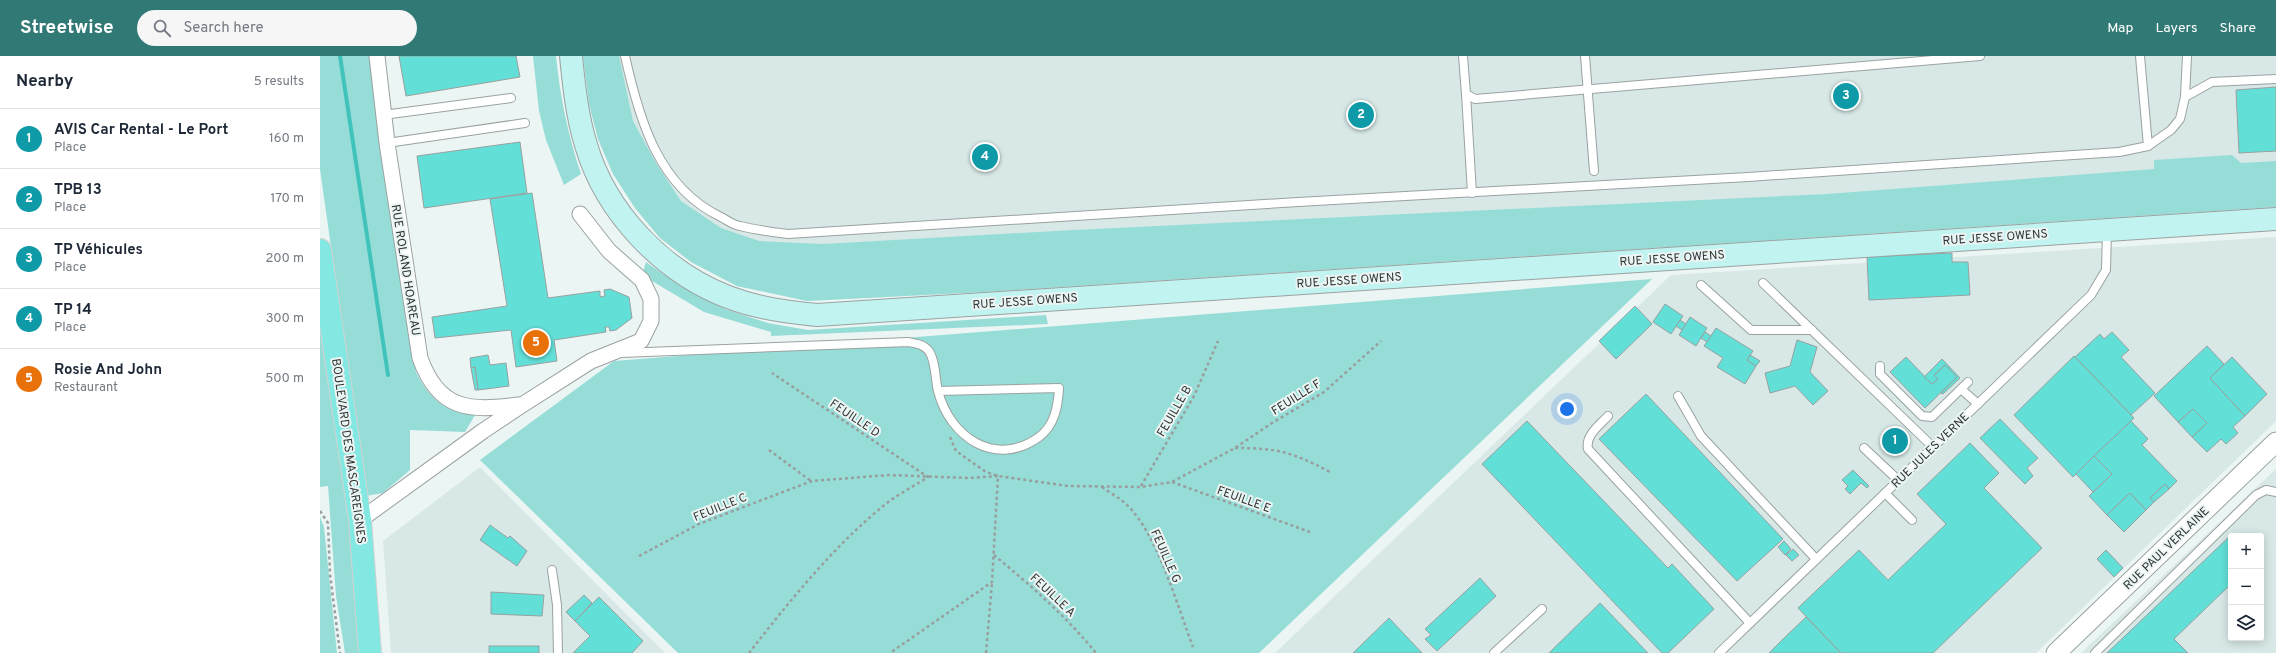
<!DOCTYPE html>
<meta charset="utf-8">
<style>
body{margin:0;font-family:Overpass,sans-serif;background:#f6f6f7;color:#1f2937}
.controls{position:absolute;right:12px;bottom:12px;display:grid;overflow:hidden;border-radius:4px;box-shadow:0 2px 10px #0003}
.controls button{width:36px;height:36px;display:grid;place-items:center;padding:0;border:0;border-bottom:1px solid #e0e1e3;background:#fff;color:#1f2937;font:20px sans-serif}
.you{position:absolute;left:1247px;top:353px;width:14px;height:14px;margin:-10px;border:3px solid #fff;border-radius:50%;background:#1a73e8;box-shadow:0 0 0 6px #1a73e833}
.badge{display:grid;place-items:center;width:26px;height:26px;border-radius:50%;background:#317975;color:#fff;font-size:13px;font-weight:700}
.pin{position:absolute;translate:-50% -50%;border:2px solid #fff;box-shadow:0 1px 4px #0006}
.list{margin:0;padding:0;list-style:none}
h2{display:flex;justify-content:space-between;align-items:center;height:52px;margin:0;padding:0 16px;font-size:17px}
h2 small{font-size:13px;font-weight:400;color:#747a83}
.list li{display:grid;grid-template-columns:26px 1fr auto;gap:12px;align-items:center;box-sizing:border-box;height:60px;padding:0 16px;border-top:1px solid #e0e1e3}
.list b{display:block;font-size:15px;white-space:nowrap}
.list p{margin:0;font-size:13px;white-space:nowrap;color:#747a83}
.list em{font-size:13px;font-style:normal;color:#747a83}
.icon{flex:none;width:22px;height:22px;fill:none;stroke:currentColor;stroke-width:2;stroke-linecap:round;stroke-linejoin:round}
.map{position:relative;flex:none;width:1956px;height:597px;overflow:hidden}
header{display:flex;align-items:center;gap:24px;box-sizing:border-box;height:56px;padding:0 20px;background:#317975;color:#fff}
header strong{font-size:19px}
nav{display:flex;gap:22px;margin-inline-start:auto;font-size:14px}
.search{width:280px;height:36px;background:#f6f6f7;display:flex;align-items:center;gap:10px;box-sizing:border-box;padding:0 14px;border-radius:22px;color:#747a83;font-size:15px}
main{display:flex}
aside{flex:1;background:#fff}
.map>svg:first-child{display:block}
.built{fill:#d7e8e7;fill-rule:evenodd}
.green{fill:#97ddd7}
.lines{fill:none;stroke-linecap:round;stroke-linejoin:round}
.stream{stroke:#40c3bb;stroke-width:4}
.building{fill:#62e0d8;stroke:#98a1a0}
.service-casing{stroke:#9aa2a1;stroke-width:10}
.minor-casing{stroke:#9aa2a1;stroke-width:17}
.tertiary-casing{stroke:#9aa2a1;stroke-width:21}
.secondary-casing{stroke:#9aa2a1;stroke-width:24}
.primary-casing{stroke:#d2d2d2;stroke-width:24}
.path{stroke:#989e9e;stroke-width:2.5;stroke-dasharray:3 3;stroke-linecap:butt}
.service{stroke:#fff;stroke-width:8}
.minor{stroke:#fff;stroke-width:15}
.tertiary{stroke:#fff;stroke-width:19}
.secondary{stroke:#c1f3f0;stroke-width:22}
.primary{stroke:#83e8e2;stroke-width:22}
.labels{text-anchor:middle;stroke-width:4;stroke-linejoin:round;paint-order:stroke}
.street-label{font-size:12px;fill:#313434;stroke:#ebf5f4}
</style>
<header>
<strong>Streetwise</strong>
<div class="search"><svg class="icon" aria-label="search" viewBox="0 0 24 24"><circle cx="10" cy="10" r="6"/><path d="M15 15l6 6"/></svg>Search here</div>
<nav><a>Map</a><a>Layers</a><a>Share</a></nav>
</header>
<main>
<aside>
<h2>Nearby<small>5 results</small></h2>
<ul class="list">
<li><span class="badge" style="background:#0f9aa8">1</span><div><b>AVIS Car Rental - Le Port</b><p>Place</p></div><em>160 m</em></li>
<li><span class="badge" style="background:#0f9aa8">2</span><div><b>TPB 13</b><p>Place</p></div><em>170 m</em></li>
<li><span class="badge" style="background:#0f9aa8">3</span><div><b>TP Véhicules</b><p>Place</p></div><em>200 m</em></li>
<li><span class="badge" style="background:#0f9aa8">4</span><div><b>TP 14</b><p>Place</p></div><em>300 m</em></li>
<li><span class="badge" style="background:#e8710a">5</span><div><b>Rosie And John</b><p>Restaurant</p></div><em>500 m</em></li>
</ul>
</aside>
<div class="map">
<svg width="1956" height="597" viewBox="0 0 1956 597">
<rect width="100%" height="100%" fill="#ebf5f4"/>
<g class="built">
<path d="M263 0H1956V151L664 236 487 245 417 230 371 206 340 182 315 152 293 118 278 83 269 48Z"/>
<path d="M1956 181V365L1716 597H955L1351 219Z"/>
<path d="M160 411 345 597H71L63 485Z"/>
<path d="M1956 413V597H1761ZM1911 480H1941V582H1911Z"/>
</g>
<g class="green">
<path d="M0 0H49L96 316C110 344 124 355 155 359L145 376 90 374V414L63 437 46 440 0 113Z"/>
<path d="M213 0H236C240 41 248 79 261 118L244 129 226 84 219 55Z"/>
<path d="M263 0H299L313 65 336 107 361 145 401 172 439 185 503 188 753 174 1507 138 1834 113V104L1912 99 1921 107 1956 105V151L664 236 487 245 417 230 371 206 340 182 315 152 293 118 278 83 269 48Z"/>
<path d="M326 206 360 230 405 253 448 267 488 274 726 259 728 268 451 280V276L384 256 322 219Z"/>
<path d="M1332 223 939 597H358L160 404 294 305Z"/>
<path d="M0 265 29 452 42 597H25L16 540 8 430 0 431Z"/>
<path d="M0 461 4 471 17 597H0Z"/>
</g>
<g class="lines">
<path class="stream" d="M20 0 68 319"/>
</g>
<g class="building">
<path d="M79 0H196L200 21 86 40Z"/>
<path d="M1956 31V95L1919 97 1916 34Z"/>
<path d="M200 86 207 137 104 152 97 100Z"/>
<path d="M212 137 228 242 280 235V241L285 240 284 234 290 233 309 241 312 262 296 274 290 275 289 271H285L286 276 234 284 237 305 196 311 191 274 115 282 112 261 187 250 170 143Z"/>
<path d="M1632 197V206H1648L1650 239 1549 244 1547 201Z"/>
<path d="M1345 248 1363 260 1351 278 1333 266Z"/>
<path d="M1315 250 1332 268 1296 303 1279 285Z"/>
<path d="M1370 261 1387 272 1376 290 1359 279Z"/>
<path d="M1360 264 1366 268 1362 274 1356 270Z"/>
<path d="M1396 272 1433 295 1427 304 1436 310 1425 328 1397 311 1403 302 1384 290Z"/>
<path d="M1385 276 1391 280 1387 286 1381 282Z"/>
<path d="M1792 276 1809 294 1801 301 1835 337 1811 359 1755 301 1780 278 1784 283Z"/>
<path d="M1477 284 1497 291 1490 316 1508 335 1493 349 1475 330 1450 337 1445 317 1470 310Z"/>
<path d="M1887 290 1904 308 1890 322 1925 360 1913 371 1918 377 1906 388 1901 383 1887 396 1872 381 1887 367 1873 353 1858 366 1834 340Z"/>
<path d="M168 299 170 309 186 307 189 330 158 334 155 311 151 312 150 302Z"/>
<path d="M1430 299 1440 305 1436 310 1427 304Z"/>
<path d="M1754 300 1814 362 1753 421 1694 359Z"/>
<path d="M1586 301 1612 328 1618 323 1614 319 1625 309 1637 321 1605 352 1570 316Z"/>
<path d="M1912 301 1947 338 1925 360 1890 322Z"/>
<path d="M1622 303 1640 322 1623 338 1621 337 1637 321 1625 309 1614 319 1618 323 1612 328 1604 321Z"/>
<path d="M155 311 158 334H155L151 312Z"/>
<path d="M1326 338 1463 483 1417 525 1279 383Z"/>
<path d="M1873 353 1887 367 1872 381 1858 366Z"/>
<path d="M1680 363 1718 402 1707 412 1713 420 1705 428 1660 382Z"/>
<path d="M1207 365 1348 512 1352 508 1394 553 1348 597H1342L1162 408Z"/>
<path d="M1811 365 1828 383 1822 389 1857 425 1849 433 1845 428 1830 442 1834 446 1826 454 1810 437 1787 459 1769 440 1792 418 1774 400Z"/>
<path d="M1575 377 1583 385 1574 393 1566 384Z"/>
<path d="M1650 387 1679 417 1664 432 1722 492 1613 597H1521L1478 552 1539 494 1568 524 1626 468 1597 438Z"/>
<path d="M1774 400 1792 418 1773 436 1756 418Z"/>
<path d="M1533 414 1549 430 1547 432 1541 427 1530 438 1525 433 1528 430 1522 424Z"/>
<path d="M1845 428 1849 433 1834 446 1830 442Z"/>
<path d="M1810 437 1826 454 1804 476 1787 459Z"/>
<path d="M170 469 188 482 190 480 207 495 197 510 160 484Z"/>
<path d="M1911 479V528L1854 583 1868 597H1787Z"/>
<path d="M1464 485 1471 493 1465 499 1458 491Z"/>
<path d="M1473 493 1479 499 1472 505 1466 499Z"/>
<path d="M1786 494 1803 512 1794 521 1777 503Z"/>
<path d="M1160 522 1176 540 1117 595 1105 583 1111 579 1105 573Z"/>
<path d="M171 536 224 539 222 560 171 558Z"/>
<path d="M264 539 272 547 255 565 246 556Z"/>
<path d="M279 541 323 585 312 597H253L270 580 255 565Z"/>
<path d="M1280 547 1328 597H1229Z"/>
<path d="M1486 561 1521 597H1449L1461 585Z"/>
<path d="M1069 562 1102 597H1033Z"/>
<rect x="169" y="590" width="50" height="7"/>
</g>
<g class="lines">
<defs>
<g id="service">
<path d="M305 0C319 63 338 131 401 161 407 164 413 169 420 170 436 174 452 176 468 178L978 146 1428 121 1799 96 1828 90 1851 74 1860 63 1865 41 1867 0"/>
<path d="M1143 0 1146 38 1155 43 1660 0"/>
<path d="M1265 0 1274 115"/>
<path d="M1820 0 1828 90"/>
<path d="M1146 38 1152 137"/>
<path d="M1865 41 1892 26 1956 23"/>
<path d="M63 59 191 42"/>
<path d="M67 87 205 67"/>
<path d="M1443 227 1613 391"/>
<path d="M1381 229 1431 274H1492"/>
<path d="M301 297 588 286C598 288 607 289 611 299 616 310 615 323 618 335 630 382 676 412 719 381 735 369 738 350 739 332L618 335"/>
<path d="M1560 310V318L1602 360 1612 361 1648 326"/>
<path d="M1641 333 1658 348"/>
<path d="M1358 340 1381 380 1496 503"/>
<path d="M1288 360C1280 369 1265 379 1268 393L1430 567"/>
<path d="M1544 392 1578 424"/>
<path d="M1565 437 1592 464"/>
<path d="M232 514 237 549 238 597"/>
<path d="M1174 597 1222 553"/>
<path d="M1399 597 1771 239 1786 214 1787 175"/>
<path d="M1775 597 1936 439 1946 434 1956 436"/>
</g>
<g id="minor">
<path d="M57 0 67 87 100 302C119 355 149 355 199 349"/>
<path d="M40 464 163 375 202 349 271 305 321 285 331 265V243L322 224 289 195 260 158"/>
</g>
<path id="tertiary" d="M1736 597 1956 386"/>
<path id="secondary" d="M251 0C254 30 257 60 266 89 286 157 343 216 408 241 437 252 466 256 497 259L1956 163"/>
<path id="primary" d="M0 194 40 464 50 597"/>
</defs>
<use href="#service" class="service-casing"/>
<use href="#minor" class="minor-casing"/>
<use href="#tertiary" class="tertiary-casing"/>
<use href="#secondary" class="secondary-casing"/>
<use href="#primary" class="primary-casing"/>
<g class="path">
<path d="M630 381 636 395 666 416 678 420 748 430 821 431 852 426 915 392 952 367 1004 336 1061 285"/>
<path d="M915 392C958 392 972 396 1010 416"/>
<path d="M449 394 491 425"/>
<path d="M852 426 990 476"/>
<path d="M821 430 874 340 898 285"/>
<path d="M782 431C790 437 800 442 807 449 837 477 858 552 873 591"/>
<path d="M0 455 8 467 10 518 20 597"/>
<path d="M674 499C710 529 746 560 776 597"/>
<path d="M319 500 379 468 492 425 569 419 649 422 678 420 672 526 570 597"/>
<path d="M429 597C468 547 513 491 562 451 576 439 593 431 608 421L452 317"/>
<path d="M666 597 672 527"/>
</g>
<use href="#service" class="service"/>
<use href="#minor" class="minor"/>
<use href="#tertiary" class="tertiary"/>
<use href="#secondary" class="secondary"/>
<use href="#primary" class="primary"/>
</g>
<g class="labels">
<g class="street-label">
<text transform="translate(1675 181) rotate(-4)" y="4">RUE JESSE OWENS</text>
<text transform="translate(1352 202) rotate(-4)" y="4">RUE JESSE OWENS</text>
<text transform="translate(86 214) rotate(81)" y="4">RUE ROLAND HOAREAU</text>
<text transform="translate(1029 224) rotate(-4)" y="4">RUE JESSE OWENS</text>
<text transform="translate(705 245) rotate(-4)" y="4">RUE JESSE OWENS</text>
<text transform="translate(976 341) rotate(-32)" y="4">FEUILLE F</text>
<text transform="translate(854 355) rotate(-60)" y="4">FEUILLE B</text>
<text transform="translate(535 362) rotate(34)" y="4">FEUILLE D</text>
<text transform="translate(1610 394) rotate(-44)" y="4">RUE JULES VERNE</text>
<text transform="translate(29 395) rotate(82)" y="4">BOULEVARD DES MASCAREIGNES</text>
<text transform="translate(924 443) rotate(20)" y="4">FEUILLE E</text>
<text transform="translate(400 451) rotate(-22)" y="4">FEUILLE C</text>
<text transform="translate(1846 492) rotate(-44)" y="4">RUE PAUL VERLAINE</text>
<text transform="translate(846 500) rotate(66)" y="4">FEUILLE G</text>
<text transform="translate(733 539) rotate(43)" y="4">FEUILLE A</text>
</g>
</g>
</svg>
<div class="controls">
<button>+</button>
<button>−</button>
<button><svg class="icon" aria-label="layers" viewBox="0 0 24 24"><path d="M12 4l9 5-9 5-9-5zM3 14l9 5 9-5"/></svg></button>
</div>
<div class="you"></div>
<div class="pin badge" style="left:1575px;top:385px;background:#0f9aa8">1</div>
<div class="pin badge" style="left:1041px;top:59px;background:#0f9aa8">2</div>
<div class="pin badge" style="left:1526px;top:40px;background:#0f9aa8">3</div>
<div class="pin badge" style="left:665px;top:101px;background:#0f9aa8">4</div>
<div class="pin badge" style="left:216px;top:287px;background:#e8710a">5</div>
</div>
</main>
